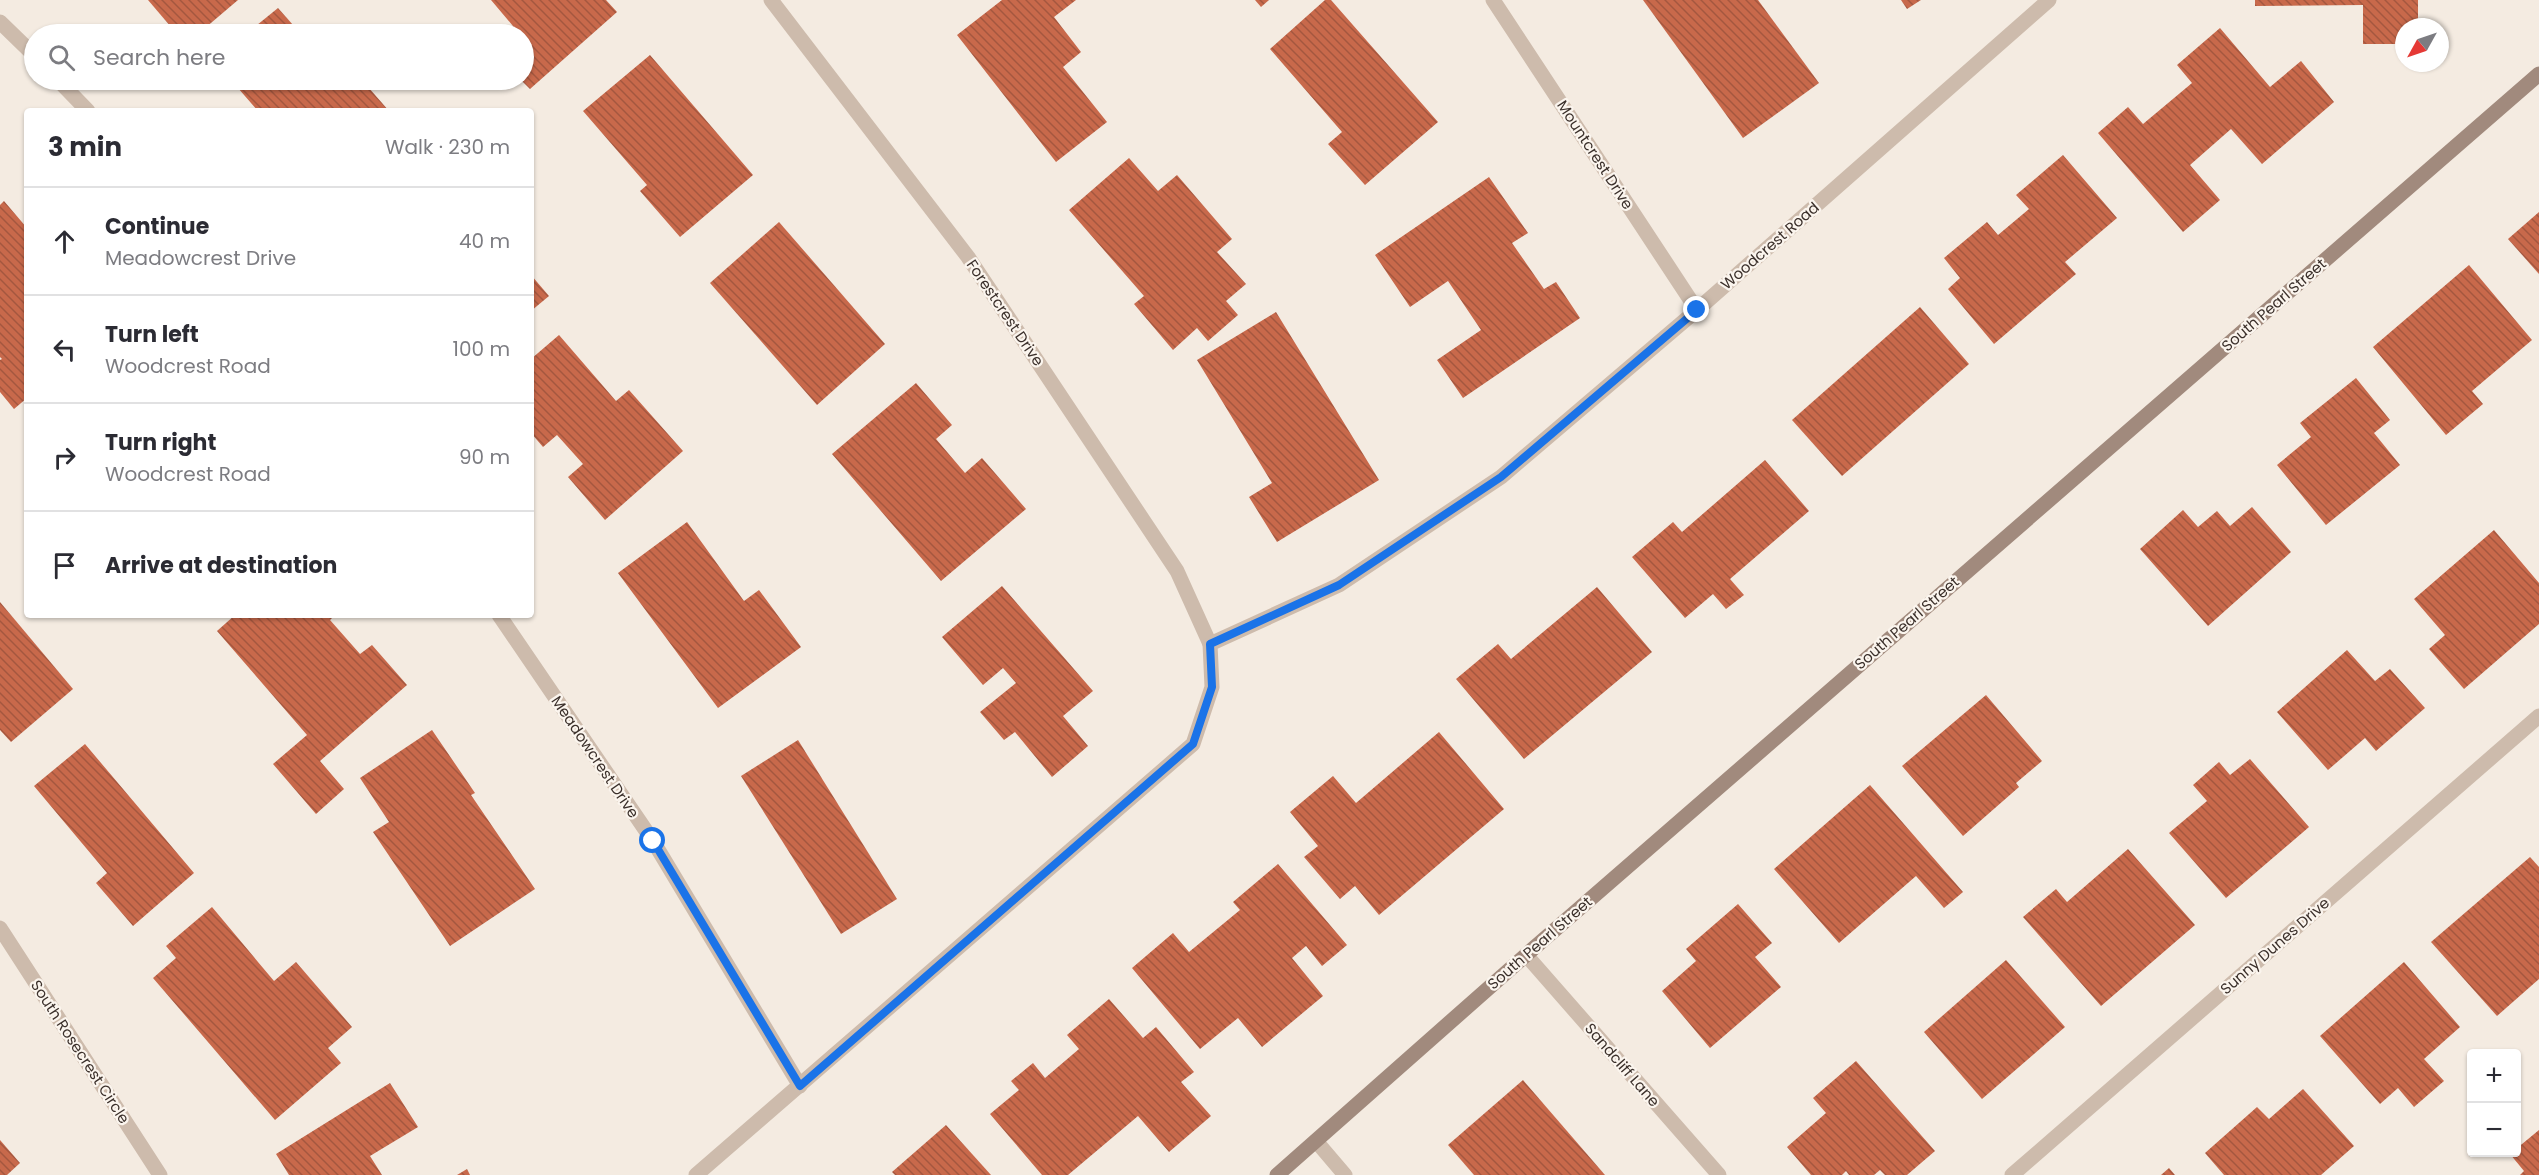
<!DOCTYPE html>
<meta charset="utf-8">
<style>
body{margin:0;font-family:Poppins,sans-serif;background:#f7f7f7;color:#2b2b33}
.controls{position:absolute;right:18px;bottom:18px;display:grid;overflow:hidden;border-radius:6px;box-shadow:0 2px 4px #0004}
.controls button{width:54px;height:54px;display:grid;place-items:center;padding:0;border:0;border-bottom:2px solid #e1e1e2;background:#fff;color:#2b2b33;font:30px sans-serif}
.compass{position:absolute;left:2395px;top:18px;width:54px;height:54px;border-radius:50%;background:#fff;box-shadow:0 2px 4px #0004;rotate:230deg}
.stop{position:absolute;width:18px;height:18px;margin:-14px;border:4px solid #1a73e8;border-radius:50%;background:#fff}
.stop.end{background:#1a73e8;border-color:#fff;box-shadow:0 2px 6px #0008}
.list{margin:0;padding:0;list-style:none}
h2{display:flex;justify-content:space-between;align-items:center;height:78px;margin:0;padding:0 24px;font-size:26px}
h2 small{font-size:20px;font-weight:400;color:#7c7c81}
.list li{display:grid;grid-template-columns:39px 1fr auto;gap:18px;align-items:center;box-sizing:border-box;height:108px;padding:0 24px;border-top:2px solid #e1e1e2}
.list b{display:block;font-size:22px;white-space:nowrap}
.list p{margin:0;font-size:20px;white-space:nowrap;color:#7c7c81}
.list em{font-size:20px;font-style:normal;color:#7c7c81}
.icon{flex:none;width:33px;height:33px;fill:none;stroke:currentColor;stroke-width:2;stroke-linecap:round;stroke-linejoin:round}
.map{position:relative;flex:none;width:2539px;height:1175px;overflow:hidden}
.search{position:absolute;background:#fff;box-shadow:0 2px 4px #0004;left:24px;top:24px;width:510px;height:66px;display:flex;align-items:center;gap:15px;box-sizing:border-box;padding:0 21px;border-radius:33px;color:#7c7c81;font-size:22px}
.panel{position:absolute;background:#fff;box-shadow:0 2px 4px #0004;left:24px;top:108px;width:510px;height:510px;border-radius:6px}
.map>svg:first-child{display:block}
.building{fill:url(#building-back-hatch)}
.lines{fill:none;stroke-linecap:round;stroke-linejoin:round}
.lane{stroke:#cdbbac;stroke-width:15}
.street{stroke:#cdbbac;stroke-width:15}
.secondary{stroke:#a18a7d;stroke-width:15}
.route{stroke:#1a73e8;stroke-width:8}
.labels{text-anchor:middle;stroke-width:4.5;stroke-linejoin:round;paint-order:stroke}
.street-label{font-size:15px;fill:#3b302b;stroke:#fbf5ee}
</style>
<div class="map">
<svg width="2539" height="1175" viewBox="0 0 2539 1175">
<defs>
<pattern id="building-back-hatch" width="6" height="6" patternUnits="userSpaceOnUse" patternTransform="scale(1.5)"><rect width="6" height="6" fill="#c8694b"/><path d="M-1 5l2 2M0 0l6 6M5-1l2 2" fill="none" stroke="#a4573f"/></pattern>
</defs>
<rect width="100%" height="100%" fill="#f4ebe1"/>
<g class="building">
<path d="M148 0H238L198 34H177Z"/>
<path d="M491 0H606L617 12 530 89 521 80H524V34H504L513 26Z"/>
<path d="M1002 0H1076L1054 17 1081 52 1063 67 1107 122 1056 162 957 35Z"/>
<path d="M1255 0H1269L1261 7Z"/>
<path d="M1325 0H1331L1438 122 1365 185 1328 144 1342 132 1270 49Z"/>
<path d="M1643 0H1758L1819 83 1743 138Z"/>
<path d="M1901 0H1921L1907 9Z"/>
<path d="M2255 0H2418V27H2404V44H2363V5L2255 6Z"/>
<path d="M278 8 301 34H246Z"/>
<path d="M2220 28 2270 87 2301 61 2334 102 2262 164 2231 129 2190 165 2220 200 2183 232 2098 133 2128 107 2143 124 2192 83 2177 65Z"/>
<path d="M650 55 753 175 680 237 640 191 647 185 583 111Z"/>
<path d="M231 80H339L343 84 349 80H362L389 111H258Z"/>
<path d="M2063 155 2117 218 2065 262 2076 274 1994 344 1948 289 1960 278 1944 258 1987 222 1998 235 2029 209 2016 195Z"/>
<path d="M1129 158 1158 191 1177 175 1232 239 1217 252 1246 284 1226 301 1238 315 1208 341 1197 328 1173 350 1134 304 1144 296 1069 210Z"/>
<path d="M1489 177 1528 233 1512 243 1544 289 1556 282 1580 318 1463 398 1437 360 1481 330 1448 281 1410 307 1375 255Z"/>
<path d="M4 201 27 228V261L24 263 27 266V398L14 409 0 392V360L2 359 0 357V205Z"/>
<path d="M2539 212V274L2508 239Z"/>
<path d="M779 222 885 344 817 405 710 283Z"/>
<path d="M2469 265 2532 340 2472 391 2483 404 2446 435 2373 347Z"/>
<path d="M531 275 549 296 531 311Z"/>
<path d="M1920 307 1969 364 1842 476 1792 420Z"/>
<path d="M1276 312 1379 480 1277 542 1249 497 1272 483 1197 360Z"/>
<path d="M559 335 616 401 629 390 683 451 605 520 568 477 583 464 557 435 543 447 531 433V359Z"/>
<path d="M2356 378 2390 420 2374 433 2400 465 2326 525 2277 465 2311 437 2300 423Z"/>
<path d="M916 383 952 425 936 439 965 473 982 458 1026 509 941 581 832 454Z"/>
<path d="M1765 460 1809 511 1730 579 1744 595 1726 609 1713 594 1685 618 1632 557 1673 522 1682 532Z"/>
<path d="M2252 507 2291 552 2208 626 2140 549 2183 510 2198 527 2217 511 2230 526Z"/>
<path d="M687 522 744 601 759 590 801 647 718 708 618 573Z"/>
<path d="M2494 530 2539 583V624L2464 689 2429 649 2445 635 2414 599Z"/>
<path d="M1002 586 1093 691 1063 716 1088 746 1052 777 1015 732 1004 740 980 712 1016 683 1003 668 983 685 942 637Z"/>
<path d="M1597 587 1652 652 1524 759 1456 679 1498 644 1511 659Z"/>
<path d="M0 602 73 689 11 742 0 730Z"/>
<path d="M235 615H335L330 620 360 654 372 645 407 685 320 761 344 789 316 814 273 764 307 735 217 631Z"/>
<path d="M2347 650 2375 681 2390 669 2425 708 2376 751 2365 738 2328 770 2277 712Z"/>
<path d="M1986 695 2042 761 2016 783 2019 787 1963 836 1902 766Z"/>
<path d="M432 730 475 793 471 795 535 889 450 946 373 832 389 822 360 778Z"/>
<path d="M1439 732 1504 809 1379 915 1355 886 1340 899 1304 857 1318 846 1290 812 1333 776 1356 803Z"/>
<path d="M798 740 897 899 841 934 741 776Z"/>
<path d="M85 744 194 873 133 926 96 883 107 873 34 786Z"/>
<path d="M2250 759 2309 827 2226 898 2169 833 2207 801 2193 785 2219 762 2230 775Z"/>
<path d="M1870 785 1963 892 1944 908 1916 876 1839 943 1774 869Z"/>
<path d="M2128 849 2195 925 2101 1006 2023 917 2056 889 2067 902Z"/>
<path d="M2530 857 2539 867V979L2497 1016 2431 942Z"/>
<path d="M1278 864 1347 945 1322 966 1306 946 1292 958 1323 996 1262 1047 1238 1018 1200 1049 1132 968 1173 933 1189 952 1240 910 1233 902Z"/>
<path d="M1738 904 1772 943 1755 957 1781 987 1710 1048 1662 991 1696 961 1686 949Z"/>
<path d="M212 907 274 981 296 962 352 1027 328 1048 341 1063 275 1120 153 978 176 958 166 946Z"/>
<path d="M2006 960 2065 1027 1982 1099 1924 1032Z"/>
<path d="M2404 962 2460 1027 2424 1059 2444 1081 2414 1107 2398 1088 2380 1104 2320 1036Z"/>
<path d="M1109 999 1143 1038 1156 1027 1194 1072 1181 1082 1211 1116 1169 1152 1138 1116 1068 1175H1042L990 1114 1019 1090 1011 1081 1033 1063 1045 1078 1079 1049 1067 1035Z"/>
<path d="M1856 1061 1935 1151 1907 1175H1885L1880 1170 1874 1175H1849L1846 1171 1842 1175H1811L1787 1147 1826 1113 1813 1098Z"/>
<path d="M1523 1080 1605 1175H1474L1448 1145Z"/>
<path d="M390 1083 418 1127 370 1156 382 1175H289L276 1154Z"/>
<path d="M2303 1089 2354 1146 2321 1175H2224L2205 1153 2257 1107 2269 1119Z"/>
<path d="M946 1125 991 1175H895L892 1172Z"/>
<path d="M2539 1130V1175H2520L2524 1171 2510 1154 2516 1152V1149Z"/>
<path d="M0 1140 20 1163 7 1175H0Z"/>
<path d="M2169 1168 2175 1175H2161Z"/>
<path d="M467 1169 470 1175H457Z"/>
</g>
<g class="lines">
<path class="lane" d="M1316 1141 1345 1175"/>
<g class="street">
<path d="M771 0 968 257 1177 571 1210 644"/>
<path d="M1493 0 1697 310"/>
<path d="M0 22 34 55"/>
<path d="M58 80 88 111"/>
<path d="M499 615 653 841 800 1086"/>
<path d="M0 928 160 1175"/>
<path d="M1526 955 1719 1175"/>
<path d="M696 1175 1193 744 1212 687 1210 644 1339 585 1501 477 1697 310 2049 0"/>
<path d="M2012 1175 2539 716"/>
</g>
<path class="secondary" d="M1277 1175 1526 955 2539 74"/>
</g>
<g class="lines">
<path class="route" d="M653 841 800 1086 1193 744 1212 687 1210 644 1339 585 1501 477 1697 310"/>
</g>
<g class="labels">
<g class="street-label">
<text transform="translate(1595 155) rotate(57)" y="5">Mountcrest Drive</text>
<text transform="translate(1770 246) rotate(-41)" y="5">Woodcrest Road</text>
<text transform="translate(2274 305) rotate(-41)" y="5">South Pearl Street</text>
<text transform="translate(1005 313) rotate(56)" y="5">Forestcrest Drive</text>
<text transform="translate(1907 623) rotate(-41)" y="5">South Pearl Street</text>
<text transform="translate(595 757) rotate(56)" y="5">Meadowcrest Drive</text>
<text transform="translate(1540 943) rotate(-41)" y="5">South Pearl Street</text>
<text transform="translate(2275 946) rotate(-41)" y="5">Sunny Dunes Drive</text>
<text transform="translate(80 1052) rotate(57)" y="5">South Rosecrest Circle</text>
<text transform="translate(1622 1065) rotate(49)" y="5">Sandcliff Lane</text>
</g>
</g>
</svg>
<div class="controls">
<button>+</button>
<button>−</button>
</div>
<svg class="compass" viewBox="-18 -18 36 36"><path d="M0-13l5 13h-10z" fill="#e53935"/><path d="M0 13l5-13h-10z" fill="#7c7c81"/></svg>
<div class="stop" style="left:653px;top:841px"></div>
<div class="stop end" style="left:1697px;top:310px"></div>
<div class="search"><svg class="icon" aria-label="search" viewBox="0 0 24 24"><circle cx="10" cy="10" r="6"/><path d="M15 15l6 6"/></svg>Search here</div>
<section class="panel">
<h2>3 min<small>Walk · 230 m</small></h2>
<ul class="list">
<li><svg class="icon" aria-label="ahead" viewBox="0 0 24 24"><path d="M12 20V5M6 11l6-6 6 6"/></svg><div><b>Continue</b><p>Meadowcrest Drive</p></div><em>40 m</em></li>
<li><svg class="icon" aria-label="left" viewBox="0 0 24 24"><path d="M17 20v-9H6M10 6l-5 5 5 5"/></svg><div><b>Turn left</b><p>Woodcrest Road</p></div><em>100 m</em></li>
<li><svg class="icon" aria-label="right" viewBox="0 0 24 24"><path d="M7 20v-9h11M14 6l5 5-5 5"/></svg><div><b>Turn right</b><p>Woodcrest Road</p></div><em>90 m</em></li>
<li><svg class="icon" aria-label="arrive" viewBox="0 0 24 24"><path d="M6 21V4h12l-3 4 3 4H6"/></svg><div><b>Arrive at destination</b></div></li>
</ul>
</section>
</div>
